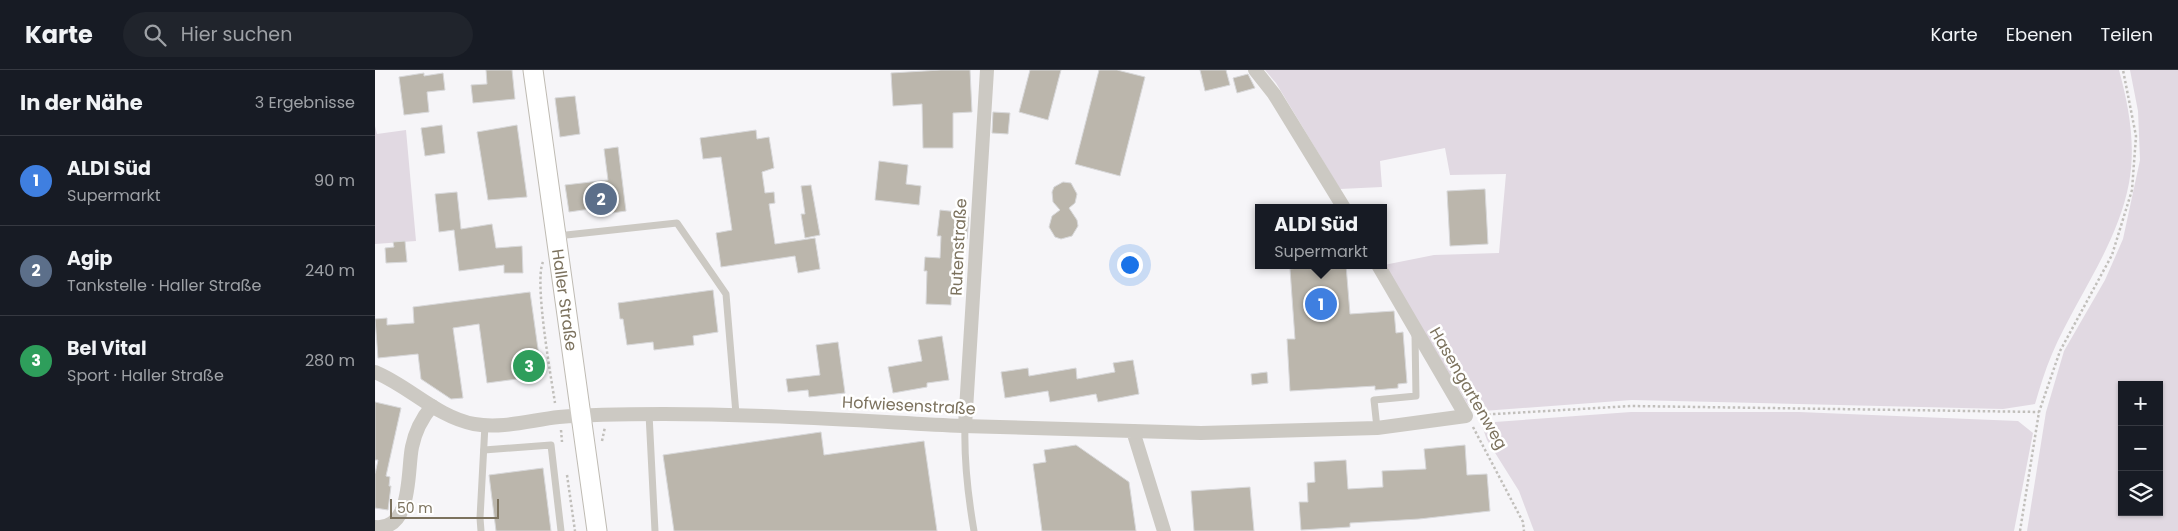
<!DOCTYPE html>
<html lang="de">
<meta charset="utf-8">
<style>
body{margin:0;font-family:Poppins,sans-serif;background:#20242c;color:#f1f3f6}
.controls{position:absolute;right:15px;bottom:15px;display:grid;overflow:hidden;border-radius:0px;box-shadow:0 1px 4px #0004}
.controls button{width:45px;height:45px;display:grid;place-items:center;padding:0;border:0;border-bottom:1px solid #363941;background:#171b24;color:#f1f3f6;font:25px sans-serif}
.scale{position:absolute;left:15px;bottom:12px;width:109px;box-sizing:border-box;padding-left:5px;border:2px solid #7c725e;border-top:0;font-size:14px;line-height:18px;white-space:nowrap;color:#7c725e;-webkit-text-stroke:4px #fff;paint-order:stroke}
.you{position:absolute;left:754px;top:194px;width:18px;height:18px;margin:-12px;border:4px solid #fff;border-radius:50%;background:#1a73e8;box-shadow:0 0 0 8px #1a73e833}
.badge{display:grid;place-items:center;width:32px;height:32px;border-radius:50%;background:#238aeb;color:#fff;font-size:16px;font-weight:700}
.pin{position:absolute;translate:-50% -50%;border:2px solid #fff;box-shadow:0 1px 5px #0006}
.popup{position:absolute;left:880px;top:134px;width:132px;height:65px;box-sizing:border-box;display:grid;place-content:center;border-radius:0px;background:#171b24;filter:drop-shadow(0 1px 4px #0005);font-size:16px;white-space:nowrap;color:#9ea1a6}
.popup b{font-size:19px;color:#f1f3f6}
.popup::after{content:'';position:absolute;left:50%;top:100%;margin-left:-10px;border:10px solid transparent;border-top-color:#171b24}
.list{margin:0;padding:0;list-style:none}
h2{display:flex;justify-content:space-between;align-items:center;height:65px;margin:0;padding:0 20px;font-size:21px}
h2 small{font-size:16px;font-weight:400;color:#9ea1a6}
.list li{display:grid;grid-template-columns:32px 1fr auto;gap:15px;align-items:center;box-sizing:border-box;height:90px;padding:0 20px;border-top:1px solid #363941}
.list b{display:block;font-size:19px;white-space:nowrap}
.list p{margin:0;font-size:16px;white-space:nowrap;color:#9ea1a6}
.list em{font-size:16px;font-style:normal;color:#9ea1a6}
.icon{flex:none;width:28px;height:28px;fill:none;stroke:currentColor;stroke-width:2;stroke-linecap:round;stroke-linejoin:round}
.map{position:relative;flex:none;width:1803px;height:461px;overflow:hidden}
header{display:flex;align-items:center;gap:30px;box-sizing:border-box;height:70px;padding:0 25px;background:#171b24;border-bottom:1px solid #363941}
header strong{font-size:24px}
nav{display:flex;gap:28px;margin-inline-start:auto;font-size:18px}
.search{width:350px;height:45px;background:#20242c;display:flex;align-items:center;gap:12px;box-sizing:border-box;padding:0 18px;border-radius:28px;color:#9ea1a6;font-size:19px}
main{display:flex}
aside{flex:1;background:#171b24}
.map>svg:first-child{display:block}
.green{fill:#e1d9e2;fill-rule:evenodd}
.building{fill:#bbb6ac;stroke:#d8d8da}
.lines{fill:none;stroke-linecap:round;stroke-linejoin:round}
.secondary-casing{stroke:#bfbbb3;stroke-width:21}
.path{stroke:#c1bfbb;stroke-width:2.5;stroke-dasharray:2.5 2.5;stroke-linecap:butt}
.service{stroke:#ccc9c3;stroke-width:7}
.minor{stroke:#ccc9c3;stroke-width:14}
.secondary{stroke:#fff;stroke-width:19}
.labels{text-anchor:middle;stroke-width:5;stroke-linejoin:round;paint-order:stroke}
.street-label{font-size:16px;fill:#7c725e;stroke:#fff}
</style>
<header>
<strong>Karte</strong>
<div class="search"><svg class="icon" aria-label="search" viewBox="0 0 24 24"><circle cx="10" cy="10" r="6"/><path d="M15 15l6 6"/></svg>Hier suchen</div>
<nav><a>Karte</a><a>Ebenen</a><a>Teilen</a></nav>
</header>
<main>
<aside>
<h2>In der Nähe<small>3 Ergebnisse</small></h2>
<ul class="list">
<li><span class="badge" style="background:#3f7fe0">1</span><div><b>ALDI Süd</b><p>Supermarkt</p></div><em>90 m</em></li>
<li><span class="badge" style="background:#5c6f8a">2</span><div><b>Agip</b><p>Tankstelle · Haller Straße</p></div><em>240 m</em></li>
<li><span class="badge" style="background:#2e9e5b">3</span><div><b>Bel Vital</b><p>Sport · Haller Straße</p></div><em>280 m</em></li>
</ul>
</aside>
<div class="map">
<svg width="1803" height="461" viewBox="0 0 1803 461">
<rect width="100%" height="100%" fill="#f6f5f8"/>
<g class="green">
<path d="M890 0H1744C1754 37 1761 75 1754 113 1742 176 1702 226 1677 284 1670 300 1665 317 1660 334L1628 339 1257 330 1108 341 1093 335 1009 195 1059 185 1124 183 1131 104 1075 105 1070 78 1005 91 1007 117 965 119 901 13Z"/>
<path d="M1755 0H1803V461H1652L1671 342 1689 281 1730 210 1748 169 1765 90 1763 41ZM1747 315H1784V442H1747Z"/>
<path d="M0 56 2 64 31 60 41 171 0 174Z"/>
<path d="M1256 342H1424L1643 351 1658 363 1639 461H1159L1144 421 1112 370 1106 353Z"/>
</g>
<g class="building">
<path d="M111 0H137L140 29 98 33 96 15 112 14Z"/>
<path d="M566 0H595L597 42 578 43V78H548L547 34 518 36 516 3Z"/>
<path d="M655 0H686L673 50 644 42Z"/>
<path d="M724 0H742L770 7 745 106 700 94Z"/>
<path d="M825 0H851L855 15 830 21Z"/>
<path d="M49 3V6L68 3 70 20 52 22 54 42 29 45 24 7Z"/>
<path d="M873 4 880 18 862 23 858 8Z"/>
<path d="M200 26 205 64 185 67 180 28Z"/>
<path d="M618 42 635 43 633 64 617 63Z"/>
<path d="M67 55 70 83 50 86 46 58Z"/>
<path d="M142 55 152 127 113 130 102 62Z"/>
<path d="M381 60 382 69 394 67 399 98 387 102 390 123 399 122 400 133 394 134 400 174 440 168 445 199 423 203 420 186 346 197 341 163 357 160 346 87 328 89 325 68Z"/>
<path d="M243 77 251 141 237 143 236 136 194 142 190 115 233 110 229 79Z"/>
<path d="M504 91 533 95 531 114 546 116 544 135 500 130Z"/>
<path d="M688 112 696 113 702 124 700 133 694 138 702 150 703 156 697 166 686 169 680 167 674 157 677 146 685 140 678 132 677 122 679 117Z"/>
<path d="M436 115 445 165 430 168 426 144H430L426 116Z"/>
<path d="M1110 119 1113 174 1075 176 1072 121Z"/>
<path d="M82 122 86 159 117 154 121 178 147 176 148 203H129V195L84 201 79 160 64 162 60 124Z"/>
<path d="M565 140 583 142 582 146 594 147 592 169H586V188H577L576 235 551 234 552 201H549L550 187 565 188 566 166H562Z"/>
<path d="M30 171 32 192 11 193 10 178 19 177 18 172Z"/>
<path d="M948 195H971L975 244 1019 241 1021 263 1028 262 1032 313 1023 314V318L1000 320V316L915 321 912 269H920L915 199Z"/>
<path d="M338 220 343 262 318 266 319 275 279 280 278 272 252 275 248 249H245L243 233Z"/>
<path d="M155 222 164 286 156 302 150 308 112 313 104 254 78 258 88 328 76 329 46 309 43 284 3 288 0 249 12 248V255L39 253 38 237Z"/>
<path d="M567 266 574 310 552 313V317L518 323 513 297 547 291 543 270Z"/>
<path d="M463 272 470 323 434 327 433 320 413 322 411 309 445 305 441 275Z"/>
<path d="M758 290 764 324 723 332 721 324 675 332 673 321 630 328 626 302 653 298 654 306 701 298 702 309 740 302 738 293Z"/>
<path d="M892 302 893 313 877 315 876 304Z"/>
<path d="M0 332 26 338 11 406 15 407 14 416H16L13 440 0 438V404L3 390H0Z"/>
<path d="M446 362 449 385 549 371 562 461H299L288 385Z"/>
<path d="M701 375 754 412 761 461H667L658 394 671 392 669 380Z"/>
<path d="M1090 375 1092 405 1112 404 1115 441 1044 449 975 453V457L926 460 924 432H933L932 413 940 412 939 392 971 390 973 419 1008 417 1007 401 1051 399 1049 379Z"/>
<path d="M168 398 176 461H121L114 405Z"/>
<path d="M875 417 879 461H819L816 421Z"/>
</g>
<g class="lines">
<defs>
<g id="secondary">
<path id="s1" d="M158 0 222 461"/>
</g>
</defs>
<use href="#secondary" class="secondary-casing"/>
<g class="path">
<path d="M168 192C159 211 176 307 180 333"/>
<path d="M1103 345 1256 336 1664 342"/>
<path d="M1098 357 1148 452 1149 461"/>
<path d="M186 360 187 372"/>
<path d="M227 371 230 357"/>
<path d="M192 405 200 461"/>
<path d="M1645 461 1664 342 1685 281 1737 185 1757 120 1761 66 1748 0"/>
</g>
<g class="service">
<path d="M182 166 302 153 351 224 361 344"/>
<path d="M274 344 280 461"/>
<path d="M590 356C589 391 593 426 599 461"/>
<path d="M1002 358 999 330 1041 326 1040 265"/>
<path d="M109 380 176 375 186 461"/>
<path d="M106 461 105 448 110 355"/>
</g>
<g class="minor">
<path d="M880 0 899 24 969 138"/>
<path d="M0 302C34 316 62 347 99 354 128 359 156 350 184 347 219 344 254 344 289 344 389 344 488 351 588 356 645 358 702 359 758 361L789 461"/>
<path d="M590 356 612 0"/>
<path d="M758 361 826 363 1002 358 1091 346 1003 195"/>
<path d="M0 457C38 461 32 401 37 377 40 362 47 348 57 336"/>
</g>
<use href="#secondary" class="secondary"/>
</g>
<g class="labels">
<g class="street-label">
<text transform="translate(583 177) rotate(-87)" y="6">Rutenstraße</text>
<text dy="6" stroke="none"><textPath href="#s1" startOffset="232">Haller Straße</textPath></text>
<text transform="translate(1094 318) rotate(60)" y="6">Hasengartenweg</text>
<text transform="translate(534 335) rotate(3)" y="6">Hofwiesenstraße</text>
</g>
</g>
</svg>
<div class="controls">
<button>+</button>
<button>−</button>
<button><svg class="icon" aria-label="layers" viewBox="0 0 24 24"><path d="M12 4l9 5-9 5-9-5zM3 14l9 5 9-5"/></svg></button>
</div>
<div class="scale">50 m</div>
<div class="you"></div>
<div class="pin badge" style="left:946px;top:234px;background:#3f7fe0">1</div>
<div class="popup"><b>ALDI Süd</b>Supermarkt</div>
<div class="pin badge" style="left:226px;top:129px;background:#5c6f8a">2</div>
<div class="pin badge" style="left:154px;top:296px;background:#2e9e5b">3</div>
</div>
</main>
